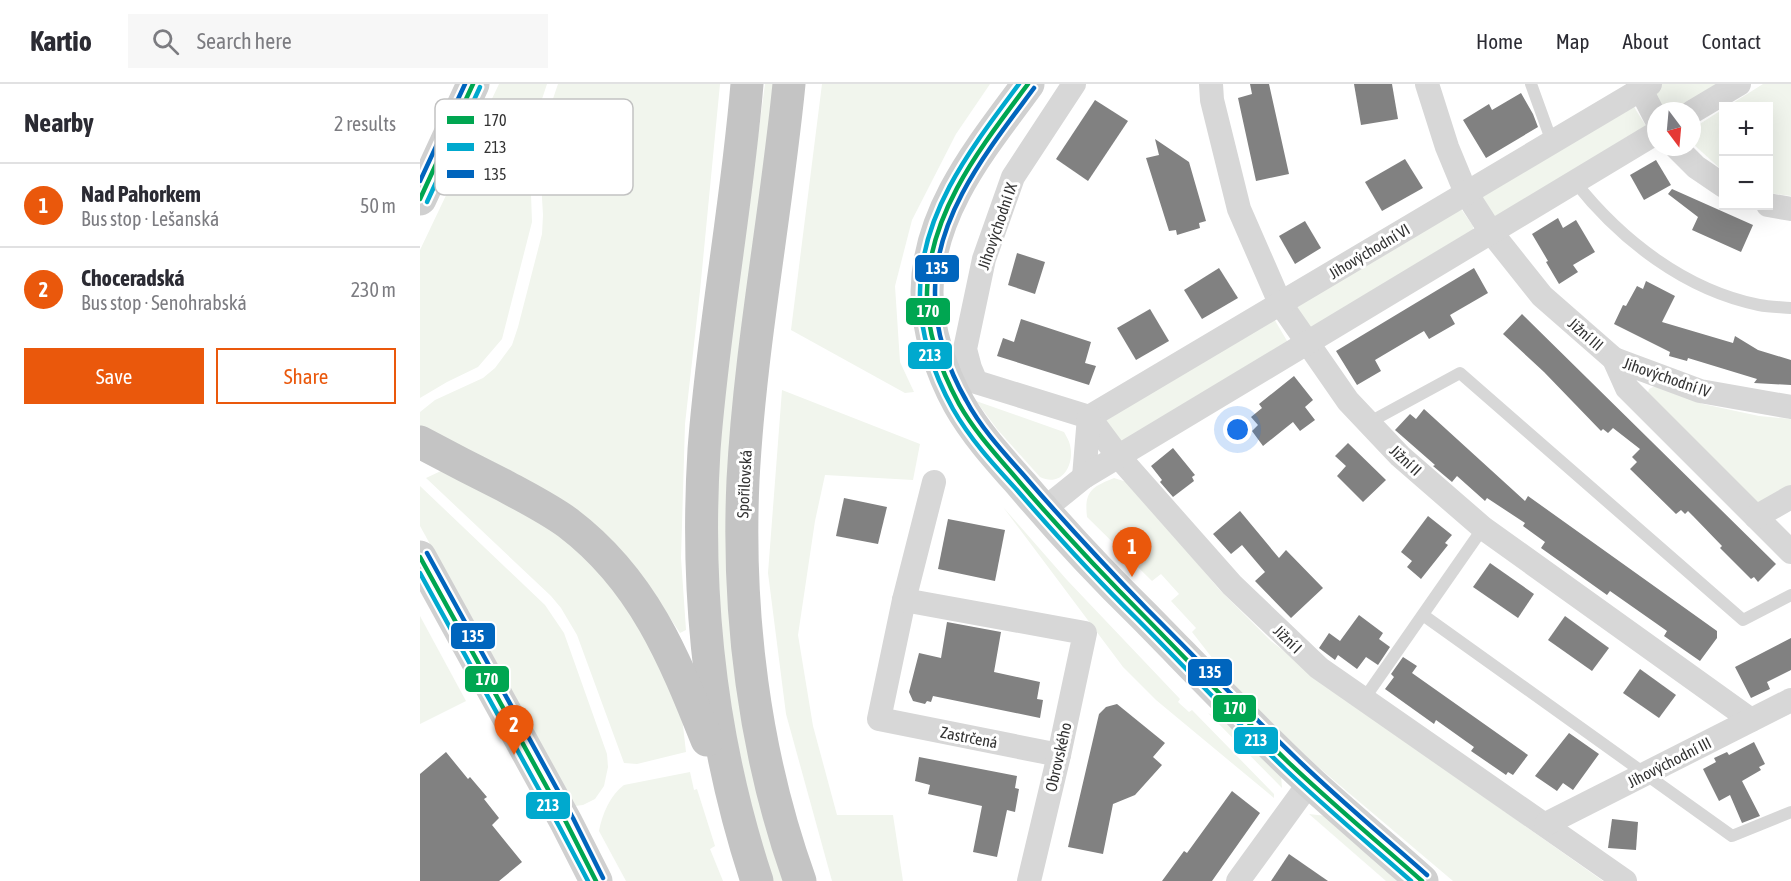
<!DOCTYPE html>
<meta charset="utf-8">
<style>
body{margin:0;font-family:"Asap Condensed",sans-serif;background:#f7f7f7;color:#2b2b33}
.controls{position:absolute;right:18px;top:18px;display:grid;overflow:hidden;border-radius:0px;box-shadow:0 6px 24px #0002}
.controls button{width:54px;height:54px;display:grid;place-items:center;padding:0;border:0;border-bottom:2px solid #e1e1e2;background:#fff;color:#2b2b33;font:30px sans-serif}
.compass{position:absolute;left:1227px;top:18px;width:54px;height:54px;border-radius:50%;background:#fff;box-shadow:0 6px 24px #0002;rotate:164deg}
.you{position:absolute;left:818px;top:346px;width:21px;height:21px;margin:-15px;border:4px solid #fff;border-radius:50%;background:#1a73e8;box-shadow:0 0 0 9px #1a73e833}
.badge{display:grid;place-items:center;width:39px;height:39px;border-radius:50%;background:#ea580c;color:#fff;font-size:20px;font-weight:700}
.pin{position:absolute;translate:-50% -50px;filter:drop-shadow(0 2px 3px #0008)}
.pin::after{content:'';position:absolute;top:32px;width:21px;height:18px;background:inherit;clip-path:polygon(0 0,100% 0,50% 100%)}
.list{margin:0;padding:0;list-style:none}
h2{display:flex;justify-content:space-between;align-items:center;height:78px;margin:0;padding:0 24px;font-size:26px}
h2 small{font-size:20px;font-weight:400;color:#7c7c81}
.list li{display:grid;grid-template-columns:39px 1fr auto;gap:18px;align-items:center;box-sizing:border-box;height:84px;padding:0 24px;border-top:2px solid #e1e1e2}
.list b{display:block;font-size:22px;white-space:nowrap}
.list p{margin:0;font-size:20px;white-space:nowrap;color:#7c7c81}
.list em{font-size:20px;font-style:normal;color:#7c7c81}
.actions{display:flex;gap:12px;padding:18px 24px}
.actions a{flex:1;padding:14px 0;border:2px solid #ea580c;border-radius:0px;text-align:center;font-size:21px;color:#ea580c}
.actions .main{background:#ea580c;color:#fff}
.icon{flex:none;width:33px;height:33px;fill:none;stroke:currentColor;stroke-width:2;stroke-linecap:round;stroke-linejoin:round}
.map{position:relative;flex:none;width:1371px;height:797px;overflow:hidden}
header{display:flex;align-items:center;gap:36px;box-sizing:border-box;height:84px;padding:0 30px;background:#fff;border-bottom:2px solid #e1e1e2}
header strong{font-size:28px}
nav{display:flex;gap:33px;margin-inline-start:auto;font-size:21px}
.search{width:420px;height:54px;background:#f7f7f7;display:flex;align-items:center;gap:15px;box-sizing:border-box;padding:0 21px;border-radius:0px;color:#7c7c81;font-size:22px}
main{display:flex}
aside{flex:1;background:#fff}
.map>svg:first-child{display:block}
.green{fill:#f1f5ed}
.building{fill:#818181}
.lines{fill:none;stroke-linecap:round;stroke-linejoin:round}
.lane{stroke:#d7d7d7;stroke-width:12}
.street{stroke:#d7d7d7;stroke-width:24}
.secondary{stroke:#d0d0d0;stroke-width:33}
.highway{stroke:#c4c4c4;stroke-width:33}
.bus-1-casing{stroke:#fff;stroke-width:9}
.bus-2-casing{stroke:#fff;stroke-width:9}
.bus-3-casing{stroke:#fff;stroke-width:9}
.bus-1{stroke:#00a651;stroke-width:4.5}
.bus-2{stroke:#00a9ce;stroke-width:4.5}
.bus-3{stroke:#0065bd;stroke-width:4.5}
.labels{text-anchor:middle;stroke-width:6;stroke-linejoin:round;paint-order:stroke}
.street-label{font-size:16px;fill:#333;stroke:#fff}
.key{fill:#fff;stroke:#c2c2c2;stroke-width:1.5}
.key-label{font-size:16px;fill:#333}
.line-badge{stroke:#fff;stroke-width:2}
.badge-label{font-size:16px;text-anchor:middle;font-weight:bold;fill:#fff}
</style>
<header>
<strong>Kartio</strong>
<div class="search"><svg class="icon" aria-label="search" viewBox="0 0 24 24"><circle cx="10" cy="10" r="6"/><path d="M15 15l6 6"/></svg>Search here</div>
<nav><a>Home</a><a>Map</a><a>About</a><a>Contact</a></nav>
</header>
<main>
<aside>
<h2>Nearby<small>2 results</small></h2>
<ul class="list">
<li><span class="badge">1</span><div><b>Nad Pahorkem</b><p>Bus stop · Lešanská</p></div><em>50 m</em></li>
<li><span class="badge">2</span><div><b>Choceradská</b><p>Bus stop · Senohrabská</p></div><em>230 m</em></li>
</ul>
<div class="actions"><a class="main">Save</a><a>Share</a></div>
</aside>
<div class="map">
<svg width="1371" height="797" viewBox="0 0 1371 797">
<rect width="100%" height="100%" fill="#fff"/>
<g class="green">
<path d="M79 0H127L109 54 112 138 82 255 58 283 27 298 0 314V166Z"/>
<path d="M138 0H300L280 207 265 340 261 474 266 546 260 549 238 516 0 346V328L15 316 63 294 75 284 92 261 98 243 122 150 123 131 119 63 122 47Z"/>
<path d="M345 0H354L310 542 364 797H352L332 729 309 616 298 511V369L307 286Z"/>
<path d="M402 0H570L536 50 492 136 475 202 480 278 494 308 485 309 371 246Z"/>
<path d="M1242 0H1307L1262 27H1243L1233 9Z"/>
<path d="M1343 0H1371V112L1349 109 1348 22H1308Z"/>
<path d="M1211 18 1229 47 1072 138 1061 109Z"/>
<path d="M1303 25V87L1272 59V45Z"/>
<path d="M1039 122 1053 142 1054 152 887 251 868 224Z"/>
<path d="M853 233 870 262 702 360 684 337Z"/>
<path d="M1237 301 1283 320 1339 332 1371 335V405L1336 424 1227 312 1229 305Z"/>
<path d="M362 306 500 360 493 396 405 391 395 437 378 551 393 642 417 731H473L483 797H412L366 630 348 489Z"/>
<path d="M556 317 644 348C646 352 649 356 650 361 655 380 642 404 620 393L577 345Z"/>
<path d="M23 386 117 435 169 475 217 531 262 633 266 668 217 680 204 679 157 551 141 524 131 512 6 394Z"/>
<path d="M694 394 710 399 798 504 851 557 924 614 1183 797H1033L897 682 821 611 772 548 776 544 751 517 759 510 741 490 732 497 667 433C664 407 672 403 694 394Z"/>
<path d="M0 402 125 521 144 549 187 670 188 683 184 702 175 715 163 721 155 722 0 442Z"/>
<path d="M583 423 647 496 760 615 758 618 769 628 772 626 854 710V714L736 616 703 583Z"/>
<path d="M0 532 46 617 0 640Z"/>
<path d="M788 629 812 642 861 691 862 704Z"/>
<path d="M270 688 274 706 277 705 295 762 290 765 303 797H206L179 747C182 731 190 711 204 701Z"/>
<path d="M889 730 906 732 984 797H966Z"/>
</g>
<g class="building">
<path d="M830 0H849L869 90 836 97 818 14 832 10Z"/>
<path d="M934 0H972L978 35 941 41Z"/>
<path d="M1101 9 1113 30 1118 43 1066 74 1043 36 1069 20 1072 26Z"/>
<path d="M675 16 708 37 668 97 636 75Z"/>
<path d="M735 55 769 78 786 137 779 139 780 144 757 151 756 146 749 147 726 74 739 71Z"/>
<path d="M985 75 1003 104 962 127 945 98Z"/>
<path d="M1236 76 1251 101 1224 116 1210 91Z"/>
<path d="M1252 105 1333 141 1321 168 1272 146 1278 133 1248 110Z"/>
<path d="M1138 134 1143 144 1156 136 1175 168 1153 181 1158 188 1139 200 1126 178 1128 177 1112 150Z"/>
<path d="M885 137 901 164 875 180 859 152Z"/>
<path d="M597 169 625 178 615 210 588 201Z"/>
<path d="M799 184 818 214 782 235 764 206Z"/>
<path d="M1054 184 1068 209 1030 231 1035 240 1009 255 1004 247 955 276 961 287 937 301 916 267Z"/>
<path d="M1226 197 1255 212 1242 238 1313 259 1315 252 1338 266 1371 276V301L1334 299 1337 295 1268 274 1267 277 1249 272 1250 268 1194 240 1203 221 1206 222 1217 202 1223 205Z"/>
<path d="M730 225 749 257 716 276 697 244Z"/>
<path d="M1102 230 1356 480 1338 498 1334 493 1331 495 1300 464 1302 462 1273 432 1268 427 1265 430 1261 426 1256 430 1210 385 1217 378 1212 373 1220 365 1193 344 1188 349 1183 345 1181 347 1124 288 1083 250Z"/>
<path d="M601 235 671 258 665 279 676 282 669 301 577 272 583 254 594 258Z"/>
<path d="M874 292 893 316 885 323 895 336 880 347 873 338 843 362 832 347 838 341 831 333 842 324 839 320Z"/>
<path d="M1004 325 1105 417 1108 412 1297 547V554L1280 577 1244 552 1247 547 1190 507 1187 511 1121 464 1125 458 1103 442 1105 439 1067 414 1065 417 1037 392 1032 398 1013 382 1015 381 975 346 990 330 996 335Z"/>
<path d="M928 359 966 396 943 418 917 392 926 382 915 372Z"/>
<path d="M753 364 775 391 772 393 774 397 753 413 740 398 742 396 731 382Z"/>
<path d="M424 414 467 423 458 460 416 452Z"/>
<path d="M820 427 859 474 866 466 903 504 871 534 835 497 845 488 822 461 811 470 793 450Z"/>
<path d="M1008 432 1032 451 1025 459 1028 461 1001 495 987 483 992 477 981 468Z"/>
<path d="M528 435 585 446 575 497 518 485Z"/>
<path d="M1070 479 1114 510 1098 534 1053 503Z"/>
<path d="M939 531 963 549 959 555 970 563 958 581 946 573 937 585 918 571 915 576 899 564 909 549 920 557Z"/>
<path d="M1145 532 1189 564 1172 587 1128 556Z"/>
<path d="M527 538 581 548 574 588 620 598 617 615 623 616 620 634 513 612 511 618 507 617 505 620 493 617 489 608 499 569 521 574Z"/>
<path d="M1371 554V586L1347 598 1350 605 1331 614 1315 583Z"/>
<path d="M983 573 997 582 992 589 1108 671 1093 691 1088 688 1086 691 1051 667 1054 663 1016 636 1014 640 965 605 974 593 971 590Z"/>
<path d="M1220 585 1256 611 1239 634 1203 609Z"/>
<path d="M697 620 745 659 733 673 742 681 715 711 693 720 683 770 648 763 679 630 686 623Z"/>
<path d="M1149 649 1179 670 1153 706 1143 699 1137 707 1115 692Z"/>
<path d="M1334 658 1345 680 1339 683 1341 686 1322 697 1340 732 1322 739 1310 711 1299 717 1283 685 1296 678 1294 674 1307 668 1309 671Z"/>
<path d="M26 668 48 695 50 693 67 713 64 715 79 734 72 741 102 778 79 797H0V690Z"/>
<path d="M499 673 597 692 595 704 599 705 595 728 587 726 577 773 553 768 562 722 508 710 510 701 495 697Z"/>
<path d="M812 707 840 729 792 797H742L764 767 767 769Z"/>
<path d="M1192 735 1218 738 1216 766 1188 764Z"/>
<path d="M869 770 908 797H851Z"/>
</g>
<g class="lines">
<g class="lane">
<path d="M1111 0 1132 58"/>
<path d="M1155 98C1201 156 1265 206 1339 221 1349 223 1360 223 1371 224"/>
<path d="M948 339 1040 289 1323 536 1371 511"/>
<path d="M1003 531 1312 752 1371 728"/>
<path d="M944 615 1063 444"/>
</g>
<g class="street">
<path d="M654 0 593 93 564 175 545 265 550 284 556 298 669 333 698 372 812 501 899 584 1205 797"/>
<path d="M791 0 792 16 819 125 860 219 928 317 980 372 1063 444 1331 636"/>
<path d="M1007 0 1027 63 1046 109 1071 148 1122 212 1194 275 1207 304 1371 468"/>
<path d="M1218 0 1236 35"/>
<path d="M1272 28 1319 0"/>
<path d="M1256 63 1276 83 1304 102"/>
<path d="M1348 121 1371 125"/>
<path d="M1194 275 1280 307 1371 323"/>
<path d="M669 333 1230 0"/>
<path d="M664 393 669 333"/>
<path d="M514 398 484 516 459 635 639 671"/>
<path d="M623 426 664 393 1236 49"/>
<path d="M1336 433 1371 413"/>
<path d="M484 516 665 549 639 671 609 797"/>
<path d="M1126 740 1371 616"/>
<path d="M818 797 890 698"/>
</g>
<g class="secondary">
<path d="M608 0C562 63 508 126 507 208 507 246 521 287 539 320 556 350 579 375 602 401 641 447 681 490 724 532 779 588 833 645 891 699 927 732 965 764 1002 797"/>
<path d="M0 115 53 0"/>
<path d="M0 473 146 738 176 797"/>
</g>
<g class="highway">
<path d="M327 0C317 122 293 244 284 366 275 512 291 658 337 797"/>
<path d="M369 0C356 132 330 263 323 396 317 530 334 670 380 797"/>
<path d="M0 358C28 373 57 388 85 402 107 414 129 425 148 439 223 496 254 573 287 656"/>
</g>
<defs>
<g id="bus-1">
<path d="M608 0C562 62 509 127 507 208 506 247 521 287 539 320 556 350 580 375 602 401 641 446 682 490 724 532 772 581 819 630 868 678 911 719 957 757 1002 797"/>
<path d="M0 115 53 0"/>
<path d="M0 473 146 738 176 797"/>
</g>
<g id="bus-2">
<path d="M599 0C553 62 501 127 500 208 499 248 514 291 533 325 550 355 573 380 596 405 635 450 675 494 718 536 767 585 815 637 865 685 906 724 949 760 991 797"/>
<path d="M7 118 60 3"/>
<path d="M0 489 139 742 168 797"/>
</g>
<g id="bus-3">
<path d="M614 4C569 65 514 131 515 210 515 247 528 285 546 316 562 346 586 371 608 396 647 441 687 484 728 526 777 575 825 625 875 673 917 714 963 752 1007 791"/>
<path d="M0 97 45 0"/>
<path d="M7 469 153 734 183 794"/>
</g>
</defs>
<use href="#bus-1" class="bus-1-casing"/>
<use href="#bus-2" class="bus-2-casing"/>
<use href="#bus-3" class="bus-3-casing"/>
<use href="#bus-1" class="bus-1"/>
<use href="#bus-2" class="bus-2"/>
<use href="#bus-3" class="bus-3"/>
</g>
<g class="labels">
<g class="street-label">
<text transform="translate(577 142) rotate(-71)" y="6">Jihovýchodní IX</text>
<text transform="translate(949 167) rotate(-31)" y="6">Jihovýchodní VI</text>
<text transform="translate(1166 250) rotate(41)" y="6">Jižní III</text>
<text transform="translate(1247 293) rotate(19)" y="6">Jihovýchodní IV</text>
<text transform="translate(986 376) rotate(43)" y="6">Jižní II</text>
<text transform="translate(324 400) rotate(-87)" y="6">Spořilovská</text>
<text transform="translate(868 555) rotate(44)" y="6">Jižní I</text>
<text transform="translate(549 653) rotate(11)" y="6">Zastrčená</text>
<text transform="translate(638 673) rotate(-77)" y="6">Obrovského</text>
<text transform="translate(1249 678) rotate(-27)" y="6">Jihovýchodní III</text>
</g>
</g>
<rect x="15" y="15" width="198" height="96" rx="9" class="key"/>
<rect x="27" y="32" width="27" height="8" fill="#00a651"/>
<rect x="27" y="59" width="27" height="8" fill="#00a9ce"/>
<rect x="27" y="86" width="27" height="8" fill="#0065bd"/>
<g class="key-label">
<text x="64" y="42">170</text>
<text x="64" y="69">213</text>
<text x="64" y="96">135</text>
</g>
<g class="line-badge">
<rect x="494" y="170" width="46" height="29" rx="6" fill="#0065bd"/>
<rect x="485" y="213" width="46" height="29" rx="6" fill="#00a651"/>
<rect x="487" y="257" width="46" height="29" rx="6" fill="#00a9ce"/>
<rect x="30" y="538" width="46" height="28" rx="6" fill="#0065bd"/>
<rect x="767" y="574" width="46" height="29" rx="6" fill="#0065bd"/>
<rect x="44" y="581" width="46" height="28" rx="6" fill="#00a651"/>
<rect x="792" y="610" width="45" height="29" rx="6" fill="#00a651"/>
<rect x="813" y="642" width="46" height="29" rx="6" fill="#00a9ce"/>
<rect x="105" y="707" width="46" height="29" rx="6" fill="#00a9ce"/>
</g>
<g class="badge-label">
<text x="517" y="190">135</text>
<text x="508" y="233">170</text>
<text x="510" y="277">213</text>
<text x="53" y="558">135</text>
<text x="790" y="594">135</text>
<text x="67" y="601">170</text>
<text x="815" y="630">170</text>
<text x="836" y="662">213</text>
<text x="128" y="727">213</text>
</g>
</svg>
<div class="controls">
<button>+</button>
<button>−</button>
</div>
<svg class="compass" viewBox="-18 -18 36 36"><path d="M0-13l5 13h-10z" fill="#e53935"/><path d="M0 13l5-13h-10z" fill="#7c7c81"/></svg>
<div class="you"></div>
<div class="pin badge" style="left:712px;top:493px">1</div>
<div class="pin badge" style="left:94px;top:671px">2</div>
</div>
</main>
